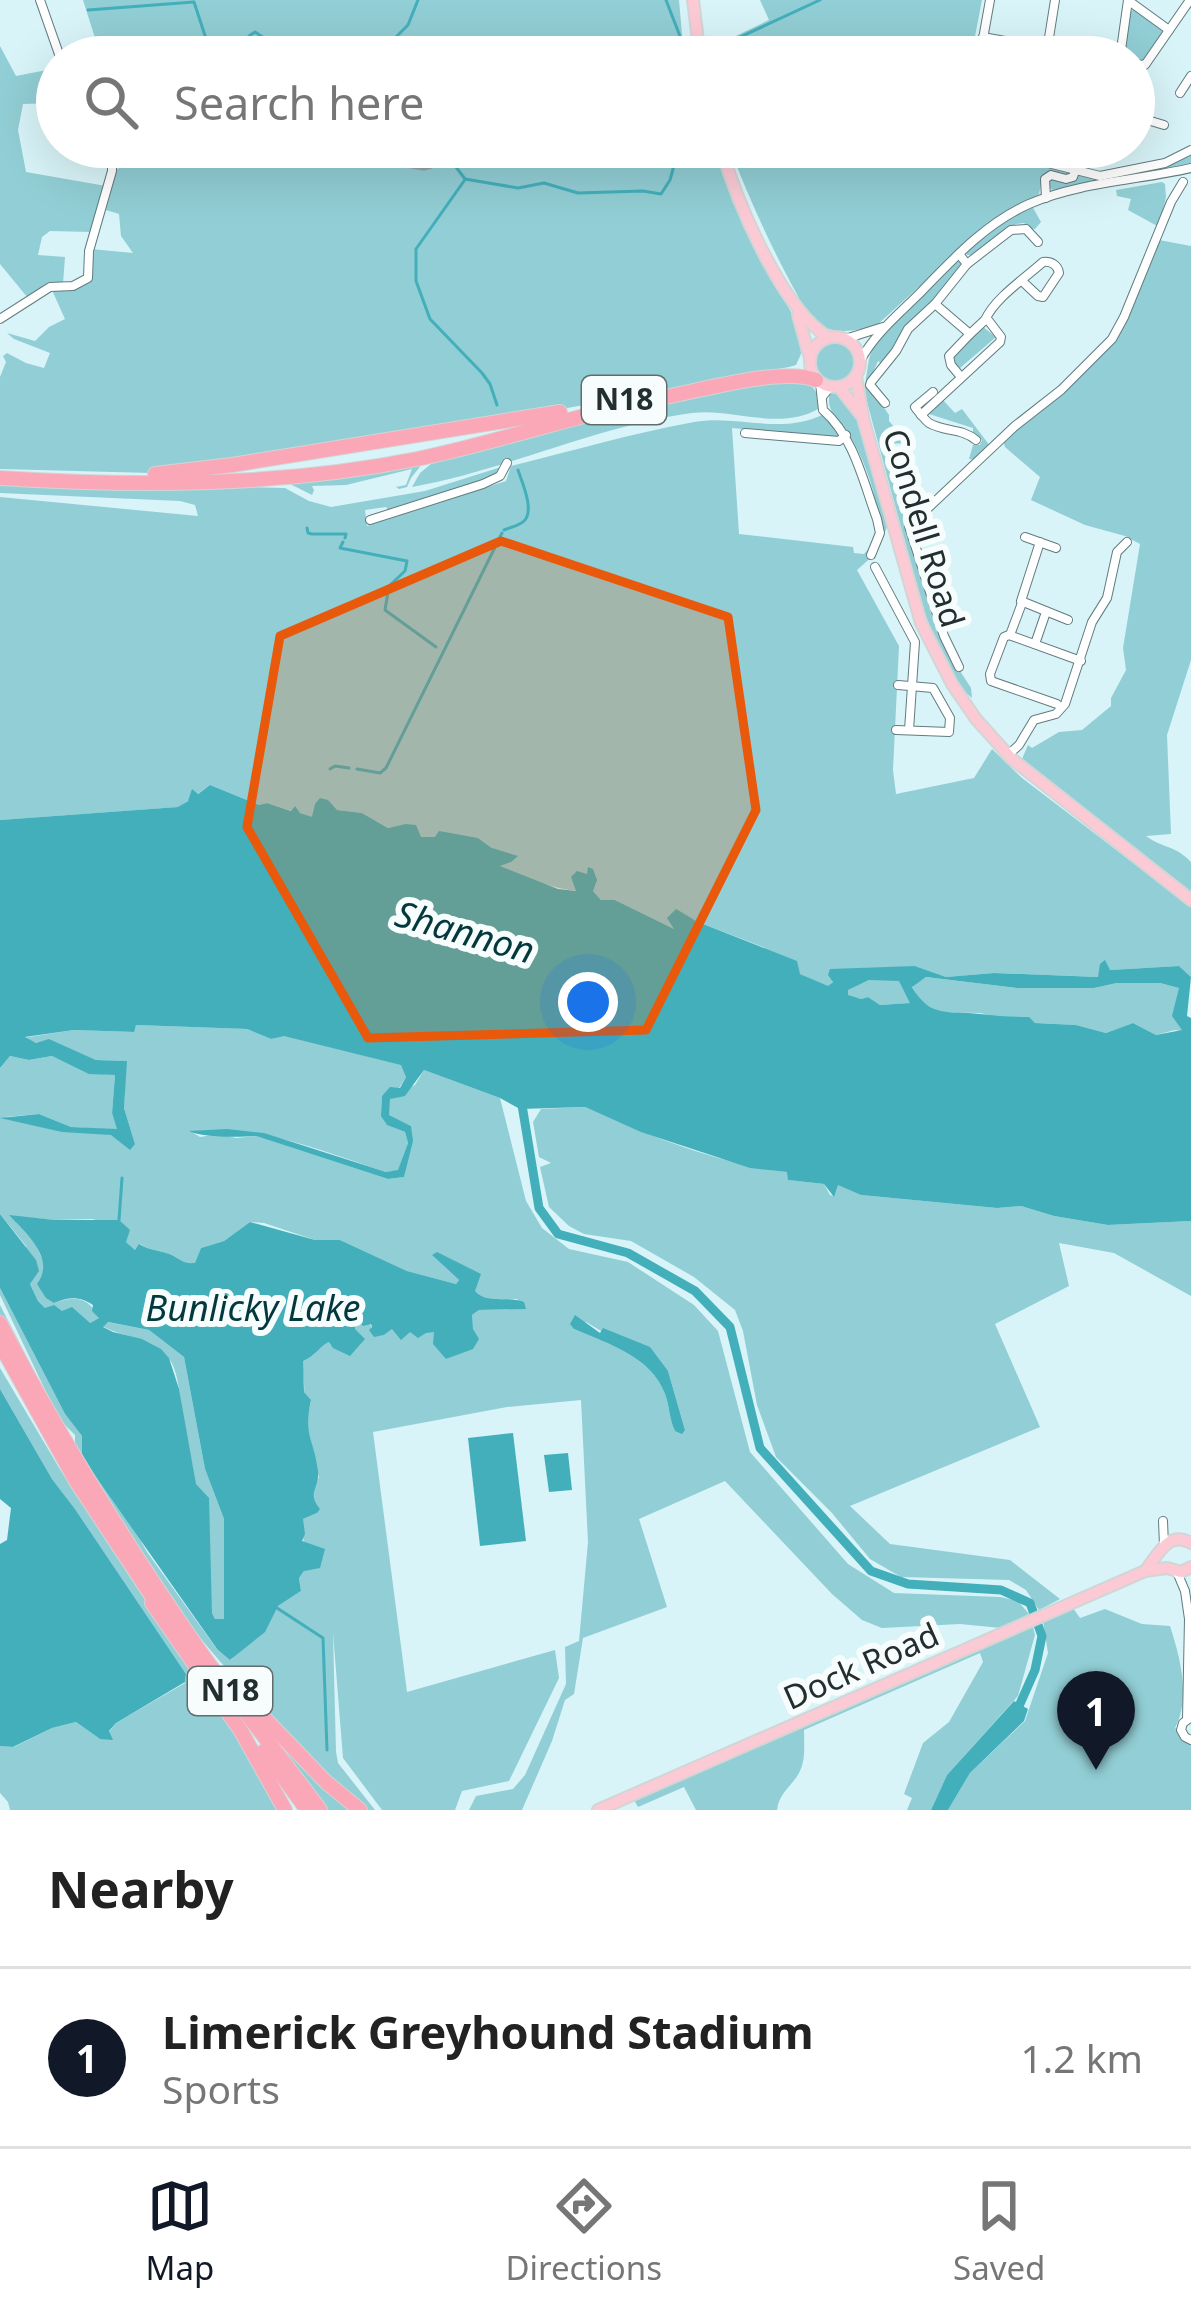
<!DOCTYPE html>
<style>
body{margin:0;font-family:"Noto Sans",sans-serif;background:#f2f2f2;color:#222}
.you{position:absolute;left:588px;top:1002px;width:42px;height:42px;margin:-30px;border:9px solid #fff;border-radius:50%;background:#1a73e8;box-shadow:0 0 0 18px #1a73e833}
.badge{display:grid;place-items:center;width:78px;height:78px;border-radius:50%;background:#111827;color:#fff;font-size:39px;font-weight:700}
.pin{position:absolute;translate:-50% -99px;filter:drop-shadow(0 3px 6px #0008)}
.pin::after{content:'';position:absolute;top:63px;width:42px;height:36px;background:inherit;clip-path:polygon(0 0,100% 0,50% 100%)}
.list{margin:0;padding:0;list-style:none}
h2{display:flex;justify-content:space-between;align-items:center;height:156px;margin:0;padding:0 48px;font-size:51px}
h2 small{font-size:39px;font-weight:400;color:#767676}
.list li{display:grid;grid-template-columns:78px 1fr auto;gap:36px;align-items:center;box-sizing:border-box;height:180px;padding:0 48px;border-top:3px solid #e0e0e0}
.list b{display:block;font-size:45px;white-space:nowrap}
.list p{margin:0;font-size:39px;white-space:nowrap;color:#767676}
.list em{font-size:39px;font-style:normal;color:#767676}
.icon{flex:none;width:66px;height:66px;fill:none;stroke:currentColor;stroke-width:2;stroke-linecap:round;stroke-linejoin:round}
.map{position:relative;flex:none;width:1191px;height:1810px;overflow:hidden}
.search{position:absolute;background:#fff;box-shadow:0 12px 48px #0002;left:36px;right:36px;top:36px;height:132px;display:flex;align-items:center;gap:30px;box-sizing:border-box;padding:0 42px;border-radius:66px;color:#767676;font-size:45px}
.sheet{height:336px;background:#fff}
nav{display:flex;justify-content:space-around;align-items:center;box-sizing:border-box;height:168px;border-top:3px solid #e0e0e0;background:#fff;font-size:33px;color:#767676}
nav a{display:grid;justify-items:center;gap:6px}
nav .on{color:#111827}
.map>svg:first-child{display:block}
.green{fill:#92ced5;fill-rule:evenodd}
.water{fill:#43afbb;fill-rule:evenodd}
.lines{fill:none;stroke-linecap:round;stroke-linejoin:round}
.stream{stroke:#43afbb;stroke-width:3}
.river{stroke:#43afbb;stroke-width:9}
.runway{stroke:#90a4a8;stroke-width:33}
.minor-casing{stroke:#627b7e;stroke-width:10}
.major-casing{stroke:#d3d5d5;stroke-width:14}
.highway-casing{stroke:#d3d5d5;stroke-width:16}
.minor{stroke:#fff;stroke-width:8}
.major{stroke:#fccad4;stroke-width:10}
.highway{stroke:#faa7b7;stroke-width:14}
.marked{fill:#e8590c;fill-opacity:0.2;stroke:#e8590c;stroke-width:9;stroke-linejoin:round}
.labels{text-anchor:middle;stroke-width:12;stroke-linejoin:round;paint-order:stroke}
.shield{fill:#f7fdfd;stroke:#636c6d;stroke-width:3}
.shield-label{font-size:30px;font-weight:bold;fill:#232e2f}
.street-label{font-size:33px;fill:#232e2f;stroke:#f7fdfd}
.water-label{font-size:36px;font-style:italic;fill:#03383d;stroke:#f7fdfd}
</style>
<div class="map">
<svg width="1191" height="1810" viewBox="0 0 1191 1810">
<rect width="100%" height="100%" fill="#d8f4f8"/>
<g class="green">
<path d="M83 0H679L684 57H101Z"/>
<path d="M760 0H982L971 57H722L721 43 769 20Z"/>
<path d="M1134 9 1163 29 1164 34 1143 62 1122 54 1128 14Z"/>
<path d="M0 46 16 76 57 68V103L23 104 18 130 26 172 106 186 91 232 50 231 42 237 38 255 65 257 63 284 48 282 28 298 0 264Z"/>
<path d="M171 147H308L429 170 433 147H715L741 219 799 327 801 354 796 365 789 367 535 414 151 473 0 469V377L6 362 3 356 7 353 26 363 44 368 50 353 14 339 7 333 35 341 49 327 65 319 51 288C88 291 95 286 91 249L133 253 121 236 119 214 106 210 117 169Z"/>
<path d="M729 147H1027C1037 166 1054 164 1070 174L1067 176 1055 172 1047 173 1042 179 1039 194 990 222 877 325C861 330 837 335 821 326 808 319 800 299 793 287 768 241 748 195 729 147Z"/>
<path d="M1191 153V164L1175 172 1080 183 1053 190 1047 186 1052 179H1075L1079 174 1099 178Z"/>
<path d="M1162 182 1165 184 1166 197 1159 227 1128 210 1131 199 1117 196 1116 190Z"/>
<path d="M1032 206 1041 222 1035 229H1031L1024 223 1016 224 971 255H967L966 249 1008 217Z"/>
<path d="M1159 240 1191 246V660L1167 735 1171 834 1146 836C1164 849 1175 845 1191 862V894L1022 759 1028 745 1032 748 1059 732 1082 730 1111 706V698L1126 670 1123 648 1140 544 1125 536 1085 525 1031 500 1040 477 1005 447 1003 441 1113 341Z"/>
<path d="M959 259 963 265 882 364 878 361 868 384 889 415V421L908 443 885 444C901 523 932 596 960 671L971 688 972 698C947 678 934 637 923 608L864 391 869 359 875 341Z"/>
<path d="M983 327 996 337 960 368 954 362 953 356Z"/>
<circle cx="834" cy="362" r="22"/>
<path d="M798 377 807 380 819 396 820 408C780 432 734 408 692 413 596 426 507 470 412 487L420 473 431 464 510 437 665 400Z"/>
<path d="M830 392 844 396 854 406 888 525 875 554 857 570 899 646 893 770 896 794 974 778 992 749 1022 778 1191 907V977L1179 966 1110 970 1099 977 994 973 946 977 915 966 833 981 828 987 800 974 763 947 698 922 676 910 678 931 615 900H601L593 891 588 875 582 873 577 891C549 888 523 876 497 865L492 848 478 838 421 837 405 824 388 828 362 813 337 810 330 804 313 818 300 813 294 807 292 811 267 803 259 805 210 785 179 807 0 820V497L198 516 195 505 180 501 0 493V480L285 488 309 501 331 507 425 491 501 467 499 475 389 512 386 507 365 510 367 526 506 481 511 466C572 451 633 433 694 422 739 414 779 436 824 414L841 433 837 438 732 428 739 534 853 547 854 553 864 554 881 535C878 501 867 462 848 433 838 418 825 411 830 392Z"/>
<path d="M942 399 955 413 962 409 990 446 976 460 969 459 973 445H980L982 440 973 434V428L929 414Z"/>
<path d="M422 464 411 478 407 487 399 489 396 487 406 485 412 469 346 485 312 486 314 490 312 495 290 484Z"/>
<path d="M926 977 1017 988H1094L1117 983H1160L1180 988 1183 1031 1175 1030 1156 1035 1133 1023 1106 1033 1076 1025 1035 1023 1014 1017 1007 1019 980 1013 940 1012 921 1002 912 986Z"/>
<path d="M869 980H900L911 1003 880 1005 868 997 861 999 848 996 847 990Z"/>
<path d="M136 1025 247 1029 271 1039 284 1035 402 1064 406 1077 399 1088 382 1096C381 1121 381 1123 405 1132L408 1143 398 1171 386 1172C323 1152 259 1123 192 1132L200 1137 219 1134 236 1138 256 1136 388 1179 404 1177 411 1126 388 1115 390 1098 415 1085 424 1070 500 1098 526 1201 542 1228 569 1249 628 1262 694 1305 718 1331 750 1452 848 1564 894 1593 1000 1597 1018 1601 1029 1614 1001 1628 960 1624 882 1628 862 1620 832 1594 725 1481 639 1519 667 1607 583 1638 574 1694 565 1700 552 1741 522 1810H469L476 1796 513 1789 525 1775 566 1684 565 1647 579 1641 588 1542 581 1400 507 1407 373 1432 407 1692 555 1650 559 1678 509 1781 462 1791 455 1810H382L343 1758 333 1633 336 1752 338 1763 375 1810H366C291 1740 219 1668 159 1584 129 1541 103 1494 75 1449V1435L62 1422 71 1436 70 1443 0 1317V1305L58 1417 0 1295V1288L65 1414 82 1436 147 1552 216 1648 231 1660 278 1606 301 1591 299 1578 304 1571 303 1519 317 1513 312 1495 319 1477 305 1427 311 1401 304 1392C305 1381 302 1372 302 1361L324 1344 355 1330V1316L361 1322 370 1323 374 1336 384 1335 393 1328 435 1332 446 1359 473 1348 472 1315 479 1310 525 1309 517 1299 485 1300 433 1256 459 1280 456 1284 407 1271 340 1240H315L264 1223 250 1222 224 1241 201 1248 195 1264C183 1264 182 1260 172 1255 161 1250 150 1251 140 1244L135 1250 126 1242 119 1220 103 1222 92 1219 55 1220 11 1216 36 1244 44 1264 43 1276 54 1303C75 1295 89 1297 99 1318L90 1323 62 1311 45 1308 38 1301 30 1284 26 1246 0 1214V1068L10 1056 29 1060 52 1056 89 1073 115 1075 112 1113 118 1130 71 1127 39 1114 5 1117 112 1135 135 1144 124 1108 126 1061 96 1060 50 1040 36 1043 23 1038 74 1030 133 1032ZM586 1322 668 1371 685 1430 675 1431C669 1419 670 1407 665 1394 651 1356 608 1344 574 1329Z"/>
<path d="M585 1107C650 1136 718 1164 788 1172L789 1180 824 1184 830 1195 834 1196 838 1184 861 1195 997 1208 1021 1206 1054 1216 1108 1225 1191 1221V1296L1114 1253 1059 1243 1069 1286 995 1324 1040 1427 850 1506 890 1544 1010 1560 1060 1599 1039 1610 1026 1590 1009 1580 901 1577 870 1559 832 1513 776 1457 757 1405 743 1331 735 1310 694 1277 631 1241 584 1234 569 1226 549 1207 540 1167 551 1163 539 1157 533 1122 541 1109Z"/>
<path d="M107 1322 149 1330 184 1357 205 1469 224 1519V1619H215L212 1613C207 1545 195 1478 182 1411 179 1395 179 1371 168 1357 152 1337 123 1338 102 1326Z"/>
<path d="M0 1368 61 1471 136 1586 220 1703 281 1810H10L8 1802 0 1793V1746L14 1747 52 1728 76 1722 100 1739H112L109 1732 116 1723 185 1683 186 1674 75 1509 52 1479 0 1389Z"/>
<path d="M1073 1608 1080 1618 1105 1609 1142 1624 1170 1626C1180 1657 1191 1698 1175 1728L1191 1737V1810H948L970 1773 1025 1721 1048 1653 1043 1621Z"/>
<path d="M1033 1627 1035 1635 1018 1696 947 1775 931 1810H907L912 1798 904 1794 923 1743 949 1722 983 1662 980 1653 804 1730C804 1745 806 1760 799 1773 791 1787 779 1793 777 1810H696L684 1787 638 1807 634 1800 1013 1633Z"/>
<path d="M241 1698 358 1810H325Z"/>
</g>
<g class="water">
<path d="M210 785 259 805 267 803 291 811 295 806 300 813 312 817 315 804 320 798 328 800 337 810 362 813 388 828 405 824 416 825 421 837H435L439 831 478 838 492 848 518 856 511 862 500 866 558 889 576 891 571 877 577 871 587 874 588 867 593 869 597 880 593 891 601 900H615L674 929 667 918 676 909 698 922 797 961 800 974 828 986 833 982 828 975 830 969 915 966 946 977 994 973 1098 977 1100 964 1105 960 1110 970 1179 966 1191 977 1187 1016 1191 1018V1221L1108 1225 1054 1216 1021 1206 997 1208 861 1195 838 1185 834 1197 824 1184 788 1180 787 1172 750 1168 641 1132 585 1107 520 1109 500 1098 424 1070 405 1096 390 1099 389 1115 411 1126 413 1141 404 1177 388 1179 256 1136C240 1137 202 1138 189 1131L227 1129 264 1133 386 1172 398 1170 408 1143 405 1132 387 1125 381 1116 382 1096 390 1087 400 1088 406 1077 401 1065 284 1036 271 1039 247 1029 136 1025 134 1032 74 1030 25 1037 36 1043 49 1039 96 1060 127 1061 124 1108 135 1144 130 1150 111 1135 62 1132 0 1118 39 1114 71 1127 117 1129 112 1113 115 1075 89 1074 52 1056 29 1060 10 1056 0 1068V820L178 807 188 801 192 789 198 794ZM926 977 1017 988H1094L1117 983H1160L1179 988 1172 1016 1182 1030 1156 1035 1133 1023 1106 1033 1076 1025 1035 1023 1029 1017C1012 1017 998 1016 980 1014 948 1010 931 1019 912 987ZM869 980 899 981 910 1003 880 1005 868 997 861 999 848 995V990Z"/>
<path d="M0 1214 36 1260 39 1271 30 1284 38 1301 45 1308 54 1305 62 1311 72 1307 90 1323 99 1318 92 1311 93 1305C79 1296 69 1297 54 1303L46 1298 37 1284C56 1259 27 1234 9 1215L55 1220H119L130 1230 126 1242 135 1250 139 1244C150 1251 161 1250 172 1255 182 1260 183 1264 195 1263L201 1248 224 1241 250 1222 315 1240H340L407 1271 456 1284 459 1280 432 1255 437 1252 481 1274 475 1291C487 1305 507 1295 524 1302L526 1309 479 1310 472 1315 473 1329 479 1339 473 1349 446 1359 433 1344 434 1332 426 1333 418 1338 410 1332 401 1340 392 1329 384 1335 374 1337 369 1330 372 1327 371 1324 363 1326 355 1317V1329L365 1339 350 1356 333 1348 329 1342C322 1344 315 1356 303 1361L304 1392 311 1400C303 1437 314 1438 318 1471 320 1489 306 1492 320 1509L317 1513 303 1519 305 1534 302 1541 325 1549 320 1568 304 1571 299 1578 301 1591 278 1606 265 1632 230 1660 217 1649 82 1457V1436L65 1414 0 1288ZM108 1322 149 1330 184 1357 205 1469 224 1519V1619H215L212 1613 209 1498 196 1484 179 1389 169 1358 161 1349 142 1339 113 1332 103 1327Z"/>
<path d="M575 1315 600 1333 603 1328 650 1347 668 1371 685 1430 682 1434 675 1431C669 1419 670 1407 665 1394 651 1356 608 1344 574 1329L570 1324Z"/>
<path d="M0 1389 52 1479 75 1509 186 1674 185 1682 116 1723 109 1731 113 1740 100 1739 76 1722 52 1728 13 1747 0 1746V1544L7 1540 11 1508 0 1499Z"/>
<path d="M513 1433 526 1541 480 1546 468 1438Z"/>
<path d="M568 1453 572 1490 549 1492 544 1455Z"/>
<path d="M1014 1701 1028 1709 1024 1721 970 1773 948 1810H931L947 1775Z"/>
</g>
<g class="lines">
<g class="stream">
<path d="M666 0 683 44 681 57"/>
<path d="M88 10 194 2 212 57"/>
<path d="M708 52 820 0"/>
<path d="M215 57 224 54 243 55 249 36 255 32 269 41 284 40 312 47 389 44"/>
<path d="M389 57 388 45 408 25 418 0"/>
<path d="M441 147 465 179 518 188 544 183 578 193 643 191 661 194 670 180 679 147"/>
<path d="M464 181 416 249V281L430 319 482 373 490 384 497 405"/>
<path d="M307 528 308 533 312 534H346L345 538"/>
<path d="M504 530C511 527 519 526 524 521 535 511 522 482 518 470"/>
<path d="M343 542 340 548 407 561 405 571 389 586 385 610 436 647"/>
<path d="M330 769 335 766 349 768"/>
<path d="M357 769 380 773 386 768 502 533"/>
<path d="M119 1220 122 1178"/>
<path d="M277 1608 323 1638 327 1750"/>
</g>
<path class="river" d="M521 1099 539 1208 558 1234 628 1253 695 1291 730 1327 760 1448 871 1571 908 1584 1001 1590 1030 1603 1042 1636 1035 1670 1016 1713"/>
<path class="runway" d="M384 147 424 154"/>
<defs>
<g id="minor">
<path d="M40 0 60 57"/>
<path d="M1129 1 1169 30"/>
<path d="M983 37 1044 48 1048 44 1055 0"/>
<path d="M981 50 990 0"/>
<path d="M1120 57 1128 0"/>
<path d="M1134 64 1145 65 1190 0"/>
<path d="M1180 93 1191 76"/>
<path d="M1134 116 1164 125"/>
<path d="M1030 147 1048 163 1100 176 1165 163 1191 150"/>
<path d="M1046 198 1045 179 1051 175 1066 179 1073 177 1083 147"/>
<path d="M967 264 1011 230 1026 229 1038 242"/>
<path d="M0 319 50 287 73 286 88 278 89 251 112 171V163L106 147"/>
<path d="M985 320C995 298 1024 279 1043 262 1051 261 1058 265 1059 273L1043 297 1038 296 1022 281"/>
<path d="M845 339 883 327"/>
<path d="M860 361C875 333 899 314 921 292 953 259 986 223 1029 204 1079 182 1140 180 1191 168"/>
<path d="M961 377 951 365 949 356 970 334"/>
<path d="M820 383 823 410C854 437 863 481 877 519L880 533 871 555"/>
<path d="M933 392 915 407C917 410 926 421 929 423 944 432 962 428 976 440"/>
<path d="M822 397 830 387"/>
<path d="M885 403 870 385 871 382 896 351 908 329 935 304 967 264 959 254"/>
<path d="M921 415 1000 342 1001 337 988 320H985L970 334 935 304"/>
<path d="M745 433 839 441 846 435"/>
<path d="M370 520 483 484 500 476 507 463"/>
<path d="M1025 537 1056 548"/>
<path d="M1040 542 1021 601 1068 620"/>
<path d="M875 567 915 642 909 730"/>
<path d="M1010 635 1022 603"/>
<path d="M1035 644 1046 612"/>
<path d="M959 667 944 636 909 526 1015 426 1061 390 1112 339 1124 317 1171 202 1183 182"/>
<path d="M1057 704 991 681 990 674 1004 637 1009 635 1081 661"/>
<path d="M896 730 949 732 950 718 933 688 898 685"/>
<path d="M1008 755 1019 745 1034 720 1056 714 1065 704 1092 622 1107 598 1117 552 1127 542"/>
<path d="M1163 1521 1164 1545"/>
<path d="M1177 1572 1185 1591 1189 1619 1187 1719"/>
<path d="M1190 1718 1183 1723 1181 1730 1185 1737 1191 1740"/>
</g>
<g id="major">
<path d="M693 0 700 57"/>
<path d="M721 147C736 200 781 308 828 337"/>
<path d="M798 315 809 355"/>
<circle cx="835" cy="362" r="25"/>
<path d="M856 376 863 418 921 623 952 684 976 719 1012 759 1191 900"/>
<path d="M839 387 861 415"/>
<path d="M1145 1571C1158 1555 1168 1530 1191 1543"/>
<path d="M598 1810 1145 1571 1167 1568 1181 1572 1191 1567"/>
</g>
<g id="highway">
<path d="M155 474 232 465 560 412"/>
<path d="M0 478C139 487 281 486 417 459 500 442 581 413 665 397 703 390 782 367 816 380"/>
<path d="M0 1323C58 1435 125 1543 197 1647 236 1703 280 1755 320 1810"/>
<path d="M0 1344 76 1481 159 1607"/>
<path d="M152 1603 241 1731 285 1810"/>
<path d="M251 1704 326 1782 360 1810"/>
<path d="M264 1751 307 1810"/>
</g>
</defs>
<use href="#minor" class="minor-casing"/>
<use href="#major" class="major-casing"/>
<use href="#highway" class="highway-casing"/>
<use href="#minor" class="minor"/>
<use href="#major" class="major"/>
<use href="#highway" class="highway"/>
</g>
<path class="marked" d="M501 541 728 617 756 810 646 1030 368 1038 247 827 280 636Z"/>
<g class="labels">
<g class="shield">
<rect x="582" y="376" width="84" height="48" rx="9"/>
<rect x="188" y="1667" width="84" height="48" rx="9"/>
</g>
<g class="shield-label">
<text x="624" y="410">N18</text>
<text x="230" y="1701">N18</text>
</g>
<g class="street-label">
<text transform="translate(924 528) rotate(73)" y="12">Condell Road</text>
<text transform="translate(861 1666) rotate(-24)" y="12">Dock Road</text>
</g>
<g class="water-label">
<text transform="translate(465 932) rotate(16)" y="13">Shannon</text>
<text x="253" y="1321">Bunlicky Lake</text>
</g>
</g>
</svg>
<div class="you"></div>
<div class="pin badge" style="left:1096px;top:1770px">1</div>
<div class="search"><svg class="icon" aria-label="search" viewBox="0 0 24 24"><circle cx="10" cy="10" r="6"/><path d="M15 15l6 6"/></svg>Search here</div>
</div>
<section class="sheet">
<h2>Nearby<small></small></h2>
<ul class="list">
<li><span class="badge">1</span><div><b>Limerick Greyhound Stadium</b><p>Sports</p></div><em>1.2 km</em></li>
</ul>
</section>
<nav>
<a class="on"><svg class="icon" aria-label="map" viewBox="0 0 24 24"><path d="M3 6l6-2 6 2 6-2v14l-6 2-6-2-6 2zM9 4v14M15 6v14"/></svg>Map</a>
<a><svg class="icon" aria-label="directions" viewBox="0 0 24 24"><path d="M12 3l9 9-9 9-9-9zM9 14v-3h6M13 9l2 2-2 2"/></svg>Directions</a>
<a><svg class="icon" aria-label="saved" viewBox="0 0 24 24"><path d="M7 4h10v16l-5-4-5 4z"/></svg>Saved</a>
</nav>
